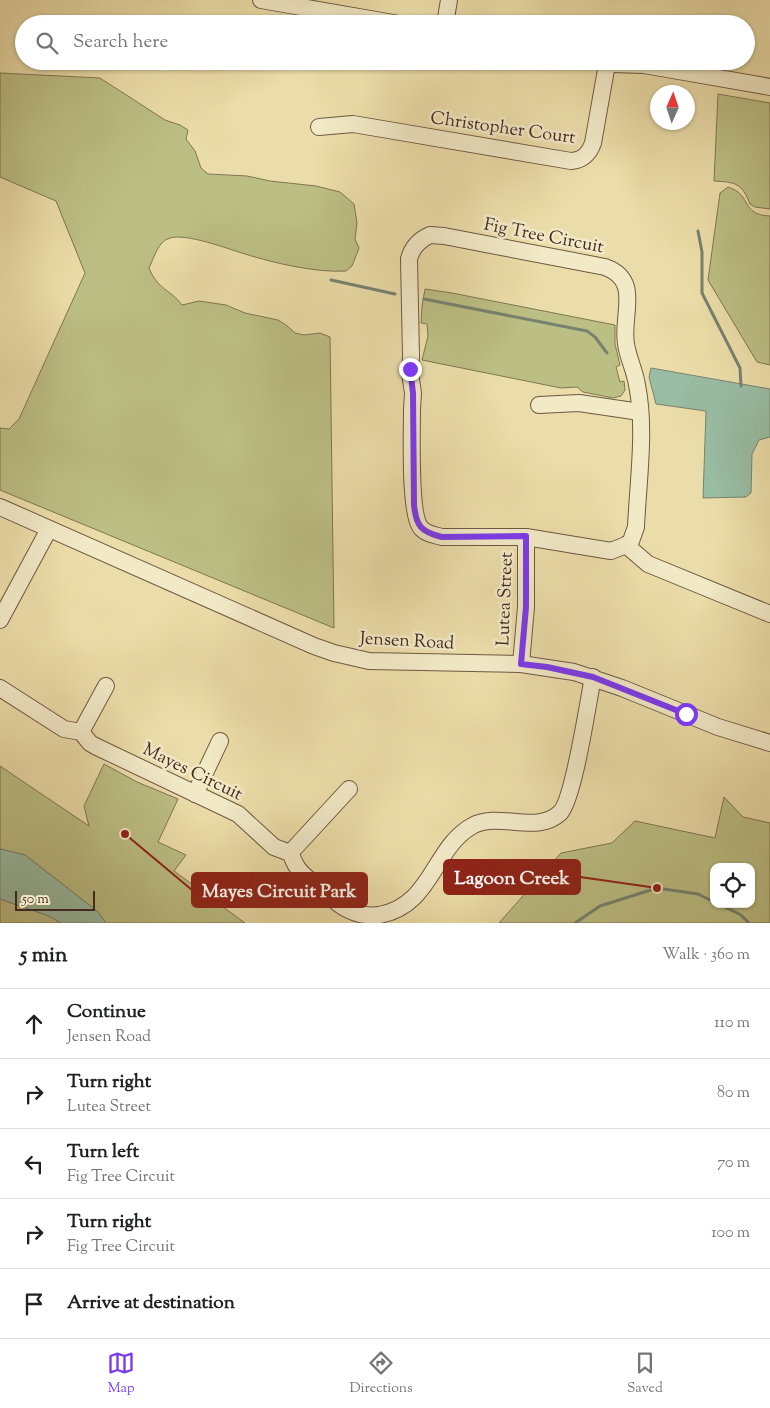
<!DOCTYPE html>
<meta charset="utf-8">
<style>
body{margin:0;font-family:"Sorts Mill Goudy",serif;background:#f6f6f6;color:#202124}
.controls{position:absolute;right:15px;bottom:15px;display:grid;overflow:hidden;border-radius:10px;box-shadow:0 1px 4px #0004}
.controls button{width:45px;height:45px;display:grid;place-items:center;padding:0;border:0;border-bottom:1px solid #e0e0e0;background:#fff;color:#202124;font:25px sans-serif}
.compass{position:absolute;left:650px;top:85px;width:45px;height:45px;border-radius:50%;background:#fff;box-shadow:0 1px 4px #0004;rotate:3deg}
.scale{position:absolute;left:15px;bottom:12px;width:80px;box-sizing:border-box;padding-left:5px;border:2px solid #442b20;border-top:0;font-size:14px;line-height:18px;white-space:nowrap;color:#442b20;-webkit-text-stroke:4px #f2e9c7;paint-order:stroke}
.stop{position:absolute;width:15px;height:15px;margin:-11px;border:4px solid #7c3aed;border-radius:50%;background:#fff}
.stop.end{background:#7c3aed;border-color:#fff;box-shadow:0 1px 5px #0008}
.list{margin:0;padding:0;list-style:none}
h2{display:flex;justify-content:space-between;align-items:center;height:65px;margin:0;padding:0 20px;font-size:21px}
h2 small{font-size:16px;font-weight:400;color:#757577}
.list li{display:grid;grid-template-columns:32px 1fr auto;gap:15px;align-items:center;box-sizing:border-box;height:70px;padding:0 20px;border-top:1px solid #e0e0e0}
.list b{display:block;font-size:19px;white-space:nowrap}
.list p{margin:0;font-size:16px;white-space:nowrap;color:#757577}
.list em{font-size:16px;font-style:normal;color:#757577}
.icon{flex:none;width:28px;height:28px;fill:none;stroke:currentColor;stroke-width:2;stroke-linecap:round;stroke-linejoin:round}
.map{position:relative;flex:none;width:770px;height:923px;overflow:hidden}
.search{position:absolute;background:#fff;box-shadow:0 1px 4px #0004;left:15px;right:15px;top:15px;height:55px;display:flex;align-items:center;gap:12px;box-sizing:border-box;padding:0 18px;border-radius:28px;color:#757577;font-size:19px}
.sheet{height:415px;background:#fff}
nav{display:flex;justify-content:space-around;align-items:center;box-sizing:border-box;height:70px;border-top:1px solid #e0e0e0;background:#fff;font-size:14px;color:#757577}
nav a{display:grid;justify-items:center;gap:2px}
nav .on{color:#7c3aed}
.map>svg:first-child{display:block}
.green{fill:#bcbf84;stroke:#807552;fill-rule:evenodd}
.water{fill:#99bda4;stroke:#77836f}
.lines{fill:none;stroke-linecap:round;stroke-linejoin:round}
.stream{stroke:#77836f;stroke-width:3}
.minor-casing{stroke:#6e5842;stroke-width:18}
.minor{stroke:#f2e9c7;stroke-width:16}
.route{stroke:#7c3aed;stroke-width:6}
.labels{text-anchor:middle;stroke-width:5;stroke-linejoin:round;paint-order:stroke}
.street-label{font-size:18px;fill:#442b20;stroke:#f2e9c7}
.leader{fill:none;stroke:#8f2418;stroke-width:2}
.callout-dot{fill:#8f2418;stroke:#f2e9c7;stroke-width:2}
.callout{fill:#8f2418;stroke:#8f2418;stroke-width:2}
.callout-label{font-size:19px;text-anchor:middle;font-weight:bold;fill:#fff}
</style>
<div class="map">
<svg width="770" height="923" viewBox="0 0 770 923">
<rect width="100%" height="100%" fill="#ebdda9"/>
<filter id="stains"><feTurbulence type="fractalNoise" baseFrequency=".004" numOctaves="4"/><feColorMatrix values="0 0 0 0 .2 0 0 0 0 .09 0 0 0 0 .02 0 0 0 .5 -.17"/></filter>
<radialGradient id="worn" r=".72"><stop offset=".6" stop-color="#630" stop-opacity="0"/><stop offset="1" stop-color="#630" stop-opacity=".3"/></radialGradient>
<g class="green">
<path d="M0 73 100 78 165 120 180 125 188 130 186 139 195 151 201 168 208 174 247 176 270 181 316 186 340 192 354 204 357 223 355 239 359 248 352 266 346 271C316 273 274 263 245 254 228 249 187 233 170 238 158 241 154 258 149 268 158 290 170 289 182 305L199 301 226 305 245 313 278 320 286 325 295 333 304 335 320 333 330 337 334 628 0 490V428L9 429 19 419 85 273 56 201 0 177Z"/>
<path d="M718 94 770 103V209L755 207 750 204C742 183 735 182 714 181Z"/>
<path d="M728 187C753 195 740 215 770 216V365L757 362 708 280 720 193Z"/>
<path d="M425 289 452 293 615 325V344L620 365 616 367 620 382 624 381 625 390 621 396 613 398 583 392 577 387 561 388 422 360 428 336 427 324 421 323 422 306Z"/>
<path d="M104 764 137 782 178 799 158 842 186 855 174 871 245 923H106L97 911 25 855 0 849V766L89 826 84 806Z"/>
<path d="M724 797 743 817 770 823V923H499L561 853 612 843 635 821 715 838ZM714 867H751V904H714Z"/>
<path d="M0 899 49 916 61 923H0Z"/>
</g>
<g class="water">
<path d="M651 368 770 389V437L759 440 752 454 751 493 746 497 703 498 706 411 656 404 649 377Z"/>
<path d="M0 849 25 855 97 911 106 923H61L49 916 0 899Z"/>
</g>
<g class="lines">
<g class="stream">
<path d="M698 231 702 252V293L740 368 741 386"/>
<path d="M331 280 395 294"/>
<path d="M424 299 587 331 595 337 607 353"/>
<path d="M719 904 741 915 749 923"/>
<path d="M575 923 600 906 657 888 698 894 714 902"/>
</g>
<defs>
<g id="minor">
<path d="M261 0 399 24"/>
<path d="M445 24 449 0"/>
<path d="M600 61 612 64 644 65 770 87"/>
<path d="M319 127 353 124 571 161C583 160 589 154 593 143L607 64"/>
<path d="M430 235 444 236 605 267C642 280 621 315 626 344 628 358 635 371 637 385 646 429 638 481 636 527L631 541 626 545 611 551 526 537H442C435 535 426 534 421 528 409 515 412 431 412 409L413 393 410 373 411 356 409 259C412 247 419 240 430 235Z"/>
<path d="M539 405 579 403 640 412"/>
<path d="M0 507 314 646 334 653 369 661 521 664 574 672 622 688 718 727 770 743"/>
<path d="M626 545 648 564 770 614"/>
<path d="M0 620 49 529"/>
<path d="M521 664 526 607V537"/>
<path d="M0 688 64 729 81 732 90 743 95 746 238 814 274 847 290 853C293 858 294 863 297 867 303 877 324 891 334 900 346 911 362 917 379 915 432 906 433 848 472 826 499 811 536 835 560 813 574 799 588 702 593 677"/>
<path d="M81 732 106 686"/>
<path d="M195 794 220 741"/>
<path d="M290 853 349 789"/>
</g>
</defs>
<use href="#minor" class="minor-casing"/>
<use href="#minor" class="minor"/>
</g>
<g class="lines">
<path class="route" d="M410 369 413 393 414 505C416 526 421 532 442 537L526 536V607L521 664 547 667 593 677 686 714"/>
</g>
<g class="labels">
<g class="street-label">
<text transform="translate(503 127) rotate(8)" y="6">Christopher Court</text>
<text transform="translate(544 235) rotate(11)" y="6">Fig Tree Circuit</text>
<text transform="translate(504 599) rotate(-88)" y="6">Lutea Street</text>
<text transform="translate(407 640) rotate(3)" y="6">Jensen Road</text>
<text transform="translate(193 771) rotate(26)" y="6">Mayes Circuit</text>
</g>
</g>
<path class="leader" d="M657 888L580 877M125 834L192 890"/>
<g class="callout-dot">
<circle cx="657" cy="888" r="5"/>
<circle cx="125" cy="834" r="5"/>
</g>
<g class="callout">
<rect x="444" y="860" width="136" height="34" rx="5"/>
<rect x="192" y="873" width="175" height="34" rx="5"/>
</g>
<g class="callout-label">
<text x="512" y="884">Lagoon Creek</text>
<text x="279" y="897">Mayes Circuit Park</text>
</g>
<rect width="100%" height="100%" filter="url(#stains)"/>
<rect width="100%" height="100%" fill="url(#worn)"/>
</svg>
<div class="controls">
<button><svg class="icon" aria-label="locate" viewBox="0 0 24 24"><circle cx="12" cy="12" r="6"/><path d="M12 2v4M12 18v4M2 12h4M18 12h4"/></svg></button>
</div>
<svg class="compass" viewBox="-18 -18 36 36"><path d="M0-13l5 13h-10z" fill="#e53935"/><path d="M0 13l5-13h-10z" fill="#757577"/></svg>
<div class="scale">50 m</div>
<div class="stop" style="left:686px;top:714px"></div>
<div class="stop end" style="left:410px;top:369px"></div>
<div class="search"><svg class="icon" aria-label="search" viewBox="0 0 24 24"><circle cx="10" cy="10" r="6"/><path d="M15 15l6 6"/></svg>Search here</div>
</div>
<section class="sheet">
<h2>5 min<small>Walk · 360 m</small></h2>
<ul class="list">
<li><svg class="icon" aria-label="ahead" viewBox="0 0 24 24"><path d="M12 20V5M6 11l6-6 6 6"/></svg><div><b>Continue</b><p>Jensen Road</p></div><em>110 m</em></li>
<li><svg class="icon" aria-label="right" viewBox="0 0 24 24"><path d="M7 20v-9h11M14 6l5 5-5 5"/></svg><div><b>Turn right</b><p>Lutea Street</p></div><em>80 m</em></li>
<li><svg class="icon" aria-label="left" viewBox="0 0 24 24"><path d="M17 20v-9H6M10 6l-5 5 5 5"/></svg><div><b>Turn left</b><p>Fig Tree Circuit</p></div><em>70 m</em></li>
<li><svg class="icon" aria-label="right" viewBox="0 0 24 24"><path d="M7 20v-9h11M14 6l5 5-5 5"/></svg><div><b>Turn right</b><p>Fig Tree Circuit</p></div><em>100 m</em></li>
<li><svg class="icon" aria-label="arrive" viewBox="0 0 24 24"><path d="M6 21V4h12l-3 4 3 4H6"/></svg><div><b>Arrive at destination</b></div></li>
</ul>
</section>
<nav>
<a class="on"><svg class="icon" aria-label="map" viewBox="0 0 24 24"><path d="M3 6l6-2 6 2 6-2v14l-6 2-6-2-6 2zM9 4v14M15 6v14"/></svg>Map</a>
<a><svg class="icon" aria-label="directions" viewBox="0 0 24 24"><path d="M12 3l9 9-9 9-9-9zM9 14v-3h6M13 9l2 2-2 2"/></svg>Directions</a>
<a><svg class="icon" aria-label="saved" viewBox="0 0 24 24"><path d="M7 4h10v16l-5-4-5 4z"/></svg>Saved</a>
</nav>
